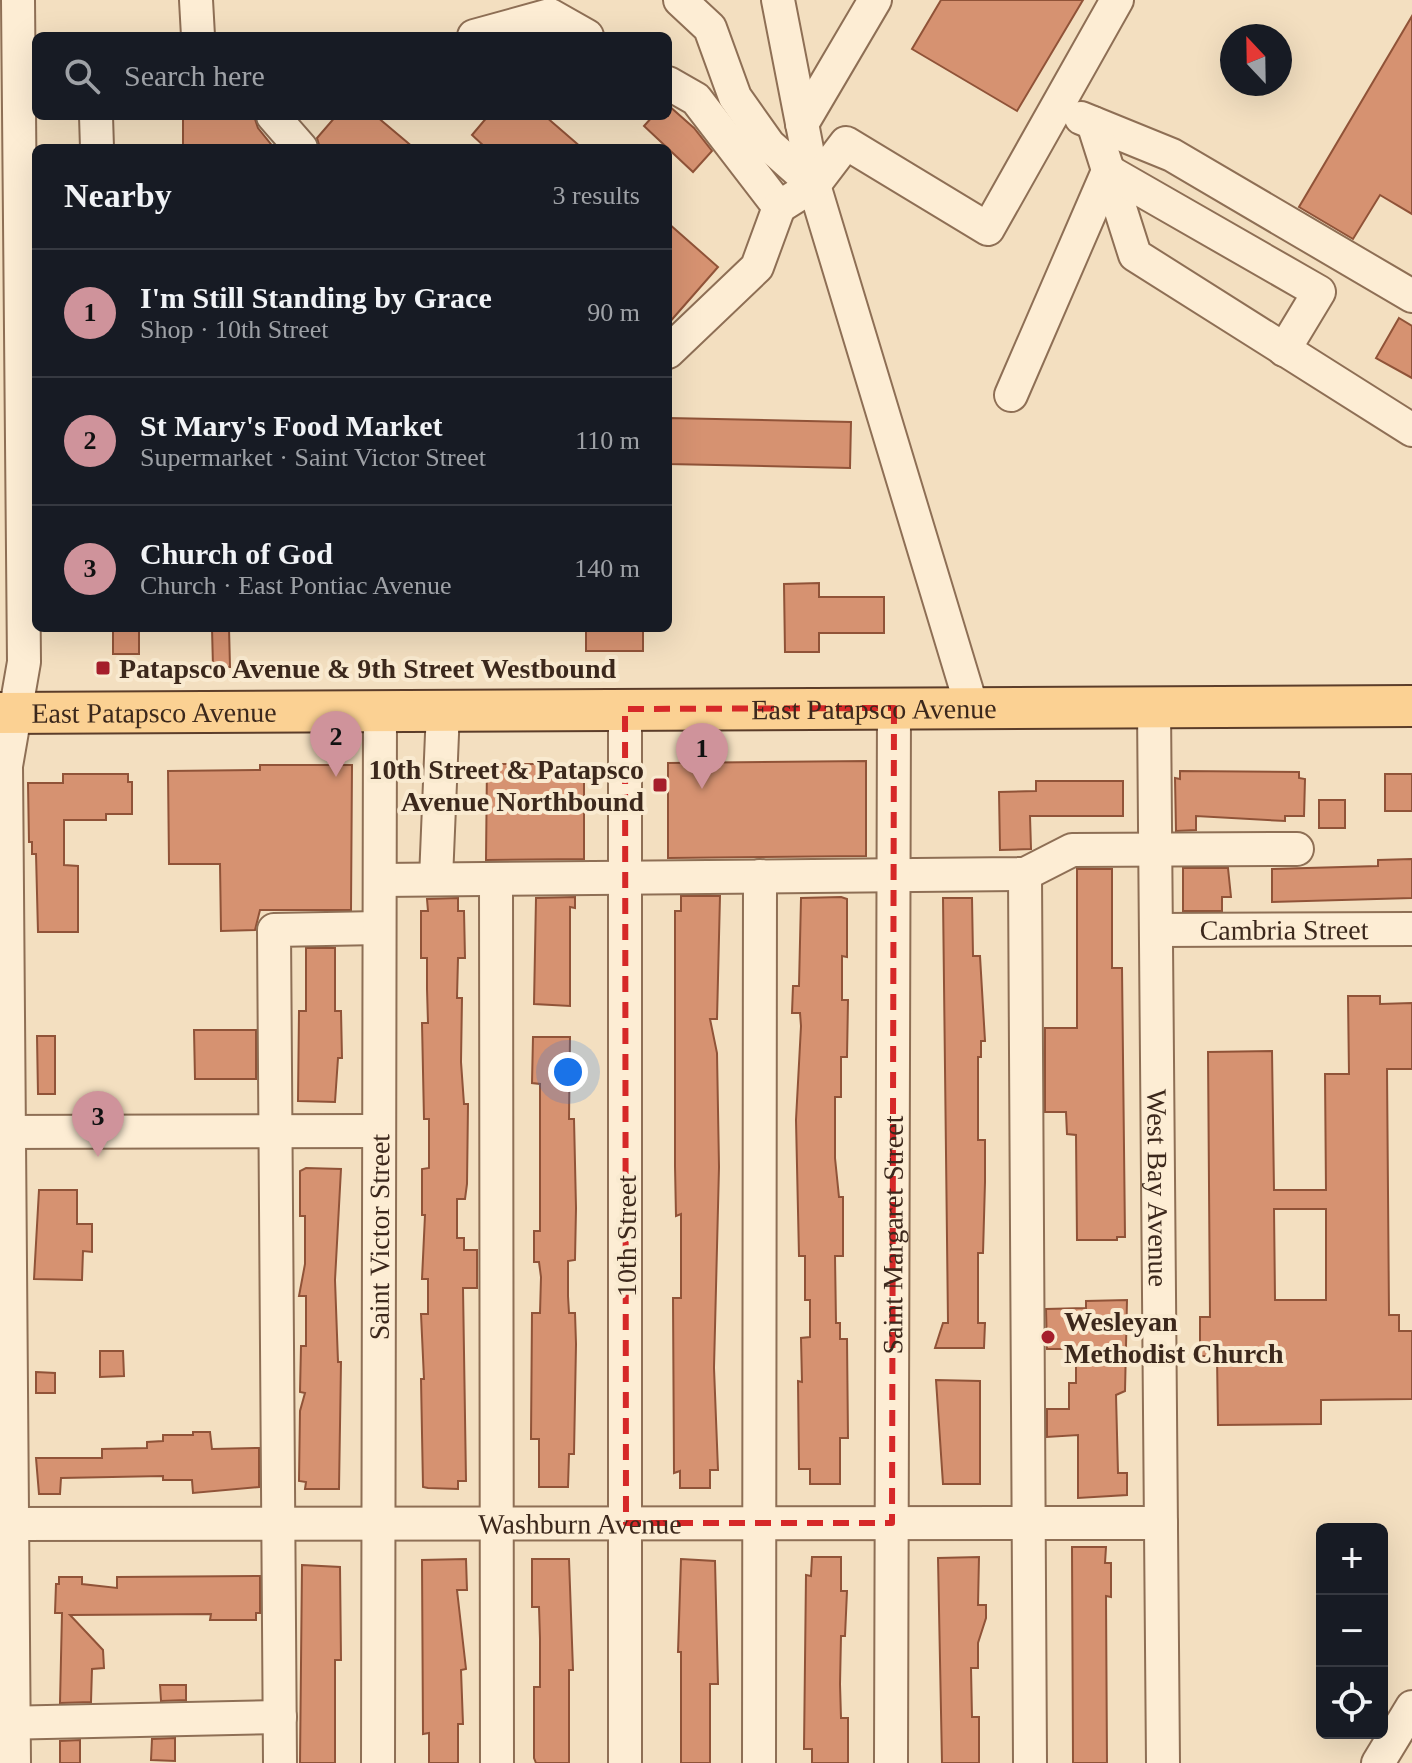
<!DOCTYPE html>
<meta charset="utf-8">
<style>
body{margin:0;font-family:Georgia,serif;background:#20242c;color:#f1f3f6}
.controls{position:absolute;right:24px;bottom:24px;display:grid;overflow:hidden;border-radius:12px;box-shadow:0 8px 32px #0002}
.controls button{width:72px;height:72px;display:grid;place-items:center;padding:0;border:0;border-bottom:2px solid #363941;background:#171b24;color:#f1f3f6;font:40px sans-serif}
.compass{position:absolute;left:1220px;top:24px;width:72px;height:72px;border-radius:50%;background:#171b24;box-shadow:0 8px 32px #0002;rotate:338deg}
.you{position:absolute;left:568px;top:1072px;width:28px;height:28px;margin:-20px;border:6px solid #fff;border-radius:50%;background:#1a73e8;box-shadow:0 0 0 12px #1a73e833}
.badge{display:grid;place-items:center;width:52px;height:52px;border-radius:50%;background:#cf939b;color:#111;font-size:26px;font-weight:700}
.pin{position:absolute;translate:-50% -66px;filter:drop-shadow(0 2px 4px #0008)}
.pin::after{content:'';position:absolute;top:42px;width:28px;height:24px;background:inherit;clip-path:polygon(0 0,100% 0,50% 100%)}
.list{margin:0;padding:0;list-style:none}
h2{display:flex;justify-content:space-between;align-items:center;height:104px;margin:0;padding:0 32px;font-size:34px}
h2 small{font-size:26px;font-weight:400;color:#9ea1a6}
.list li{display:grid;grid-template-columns:52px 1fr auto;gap:24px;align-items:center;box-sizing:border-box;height:128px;padding:0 32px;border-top:2px solid #363941}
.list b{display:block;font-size:30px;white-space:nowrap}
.list p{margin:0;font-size:26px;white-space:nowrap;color:#9ea1a6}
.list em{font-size:26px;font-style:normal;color:#9ea1a6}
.icon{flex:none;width:44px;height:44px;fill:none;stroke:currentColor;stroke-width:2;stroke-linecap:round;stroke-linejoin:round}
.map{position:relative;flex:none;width:1412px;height:1763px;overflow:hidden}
.search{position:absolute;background:#171b24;box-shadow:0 8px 32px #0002;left:32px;top:32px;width:640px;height:88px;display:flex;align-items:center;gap:20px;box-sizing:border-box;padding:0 28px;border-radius:12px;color:#9ea1a6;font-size:30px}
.panel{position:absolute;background:#171b24;box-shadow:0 8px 32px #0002;left:32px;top:144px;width:640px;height:488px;border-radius:12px}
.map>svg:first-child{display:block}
.building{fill:#d69271;stroke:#905338;stroke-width:2;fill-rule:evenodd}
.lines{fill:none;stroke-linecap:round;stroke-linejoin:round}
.minor-casing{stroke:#8e6f55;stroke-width:36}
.major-casing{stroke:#5b3d2a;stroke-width:44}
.minor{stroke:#fdedd4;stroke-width:32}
.major{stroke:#fbd193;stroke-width:40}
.marked{fill:none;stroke:#d62828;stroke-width:6;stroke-dasharray:16 10;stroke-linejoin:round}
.poi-dot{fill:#a51e2b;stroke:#f9ead0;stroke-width:3}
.labels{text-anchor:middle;stroke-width:8;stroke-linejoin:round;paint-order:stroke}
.poi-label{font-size:28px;font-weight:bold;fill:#3c281c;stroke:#f9ead0;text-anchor:start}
.street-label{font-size:28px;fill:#3c281c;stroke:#f9ead0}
</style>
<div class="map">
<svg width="1412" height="1763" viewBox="0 0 1412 1763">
<rect width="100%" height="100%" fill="#f3dfc0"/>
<g class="building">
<path d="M941 0H1083L1017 111 912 49Z"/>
<path d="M1412 16V214L1380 195 1353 239 1299 207Z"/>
<path d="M668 105 694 128 712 151 693 172 644 126 653 116H668Z"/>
<path d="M183 116H254L258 128 274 148H183Z"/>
<path d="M336 116H376L414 148H320L317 138Z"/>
<path d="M488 116H545L582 148H486L472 135Z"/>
<path d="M668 223 718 267 668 324Z"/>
<path d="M1399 318 1412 326V378L1376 358Z"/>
<path d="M668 418 851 422 850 468 668 464Z"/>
<path d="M819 583V597H884V633H819V652H785L784 584Z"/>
<path d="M113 628 139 629V654H113Z"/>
<path d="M212 628H229L230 667H213Z"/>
<rect x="586" y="628" width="57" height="23"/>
<path d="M866 761V856L668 858V763Z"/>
<path d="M487 764H575L584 772V859L486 860Z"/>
<path d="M260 765H352L351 910H260L255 930 221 931 220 864H169L168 771 260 770Z"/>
<path d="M1180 771 1299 772V778L1305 779 1304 816H1285V821L1196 816V830L1176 831 1175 778 1180 779Z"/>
<path d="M63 774H128V782H132V814H106V820H64V865L78 866V932H38L36 854H32V842H29L28 783H63Z"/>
<rect x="1385" y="774" width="27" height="37"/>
<path d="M1036 781H1123V816H1030L1031 849 1000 850 999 792 1036 791Z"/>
<rect x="1319" y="800" width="26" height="28"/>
<path d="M1412 859V898L1272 902V869L1378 866V860Z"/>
<path d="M1183 868H1228L1231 897H1222V911H1183Z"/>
<path d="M1077 869H1112V968H1122L1125 1237H1117V1240H1077L1076 1135 1067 1134 1066 1112H1045V1028H1077Z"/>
<path d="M681 896H720L717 1019H710L717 1053 719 1167 714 1368 718 1470H710V1488H680V1471L674 1473 673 1298H681V1214L676 1216 675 1166V911H681Z"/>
<path d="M575 897V908L570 907V1006L534 1004 536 898Z"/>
<path d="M841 897 847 899V957L842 956V1000H848L847 1057H841V1097H835V1158L839 1197H843V1256H835L836 1323H840V1339H847L848 1438H840V1484H810V1469H799L798 1381 802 1382 801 1338 810 1337V1300H805V1256H799L796 1120 801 1026 800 1013H792L793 986H799L801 898Z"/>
<path d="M458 898V911H464L465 958H458L457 998H462L461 1062 464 1104H468L467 1184 465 1199H457V1238H464V1250H477V1288H463L466 1481H458V1489L428 1488 423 1487 421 1379H424L421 1314H428V1279H422L425 1215H422V1169L429 1168V1119H424L422 1023H428L427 989V958H421V911H428L427 899Z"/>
<path d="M943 898H972L973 956H980L985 1041H981V1057H978V1140H985V1182L983 1253H978V1323H985L984 1348H935L943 1323H948Z"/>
<path d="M306 948H335V1011H341L342 1058H338L335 1102 298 1101 299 1011H306Z"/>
<path d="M1348 996H1380V1004L1412 1003V1069H1387L1389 1315H1399V1331H1412V1399L1321 1400V1424L1218 1425 1217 1356H1200V1317H1210L1208 1052 1272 1051 1274 1190H1326L1325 1074H1349ZM1274 1209H1326V1300H1275Z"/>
<path d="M194 1030H256V1079H195Z"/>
<path d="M37 1036H55V1094H38Z"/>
<path d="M533 1037H570L569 1119H574L576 1208 575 1260 568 1261V1296L569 1313H575L576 1344 574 1454H569L568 1487H539V1439H531L532 1313H540L541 1277 539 1262H534V1231H540V1084L532 1083Z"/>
<path d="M306 1168 341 1169 335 1280 338 1362H341L339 1489H305L306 1482 299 1481 300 1411 305 1393 300 1392 301 1346H306V1296H299L305 1264V1216H300V1171Z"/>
<path d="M39 1190H77V1224H92V1252L83 1251 82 1280 34 1279Z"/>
<path d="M1127 1300 1125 1391 1116 1395 1118 1473H1127V1495L1078 1498V1435L1047 1437V1409H1069V1383H1076V1349H1047L1046 1309 1086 1308V1301Z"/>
<path d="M100 1351H123L124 1376 100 1377Z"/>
<path d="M36 1372 55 1373V1393H36Z"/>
<path d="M936 1380 980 1381V1484H943Z"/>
<path d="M193 1432H210L212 1449 259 1448V1487L193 1493 192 1480H163V1476L61 1478 60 1494H39L36 1458H102V1449L147 1448V1442L163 1441V1435H193Z"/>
<path d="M1072 1547H1106L1105 1563H1111V1597L1106 1596 1107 1763H1073Z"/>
<path d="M812 1557H841V1591H847L845 1636H841L840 1684 841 1718H848V1763H812V1749H804L806 1575 811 1576Z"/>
<path d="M979 1557 978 1605H986V1618L978 1643V1668H971L972 1717H979V1763H942L938 1558Z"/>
<path d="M466 1559 467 1590H457L466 1669 461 1670 463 1724H458V1763H429V1733L423 1734 422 1560Z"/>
<path d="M532 1559H569L573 1670H569V1763H536L534 1758V1687H540V1639L539 1607H532Z"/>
<path d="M681 1559 715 1561 718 1684H710V1763H681V1652H678Z"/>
<path d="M302 1565 340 1567 341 1660H335V1763H300Z"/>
<path d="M260 1576V1613H256V1620H210L211 1614 70 1615 103 1650 104 1668 92 1669 91 1702 60 1703 62 1613H55L56 1584H59V1577H82V1584L117 1588V1577Z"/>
<path d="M160 1685H186V1700L161 1701Z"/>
<path d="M175 1738V1761L151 1760 152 1739Z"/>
<path d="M80 1740V1763H60V1741Z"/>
</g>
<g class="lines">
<defs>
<g id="minor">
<path d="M196 0 198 36"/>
<path d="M680 0 710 28 735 97 769 145 814 185"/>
<path d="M778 0 814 185 972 708"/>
<path d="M474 36 550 15 587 36"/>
<path d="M668 83 696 99 779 207 757 267 668 352"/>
<path d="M96 116 97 148"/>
<path d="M273 116 301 148"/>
<path d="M1081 118 1172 155 1412 296"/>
<path d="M1093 123 1135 255 1412 430"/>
<path d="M802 124 875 0"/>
<path d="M779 207 814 185 846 143 988 229 1117 0"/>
<path d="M1011 395 1108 171 1319 292 1284 350"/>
<path id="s1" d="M1154 708 1163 1763"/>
<path d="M1025 874 1030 1763"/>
<path d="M436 879 443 710"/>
<path d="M496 879 497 1763"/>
<path d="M380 880 1025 874 1072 850 1297 849"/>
<path id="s2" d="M1156 930 1412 929"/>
<path d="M0 1132 379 1131"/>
<path id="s3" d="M0 1524 1161 1523"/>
<path d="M0 1723 280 1717"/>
<path d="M14 1763 6 766 24 662 18 0"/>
<path d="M280 1763 274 930 379 928"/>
<path id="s4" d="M378 1763 380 711"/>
<path d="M625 1763V709"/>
<path d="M759 1763 760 876"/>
<path id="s5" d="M891 1763 894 708"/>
<path d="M1378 1763 1412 1707"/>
</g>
<g id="major">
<path id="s6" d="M0 713 1412 706"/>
</g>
</defs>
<use href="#minor" class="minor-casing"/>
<use href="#major" class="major-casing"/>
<use href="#minor" class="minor"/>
<use href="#major" class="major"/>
</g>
<path class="marked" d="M894 708 892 1523H626L625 709Z"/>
<g class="poi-dot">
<rect x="95" y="660" width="16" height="16" rx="4"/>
<rect x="652" y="777" width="16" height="16" rx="4"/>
<circle cx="1048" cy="1337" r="8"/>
</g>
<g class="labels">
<g class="poi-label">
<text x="119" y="678">Patapsco Avenue &amp; 9th Street Westbound</text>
<text x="644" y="779" text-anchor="end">10th Street &amp; Patapsco<tspan x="644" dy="32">Avenue Northbound</tspan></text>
<text x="1064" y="1331">Wesleyan<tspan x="1064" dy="32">Methodist Church</tspan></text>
</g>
<g class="street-label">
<text dy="10" stroke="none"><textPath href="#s6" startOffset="874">East Patapsco Avenue</textPath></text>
<text dy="10" stroke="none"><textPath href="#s6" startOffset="154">East Patapsco Avenue</textPath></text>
<text dy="10" stroke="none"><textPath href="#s2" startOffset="128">Cambria Street</textPath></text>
<text dy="10" stroke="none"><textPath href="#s1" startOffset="480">West Bay Avenue</textPath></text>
<text dy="10" stroke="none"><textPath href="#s5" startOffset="528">Saint Margaret Street</textPath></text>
<text transform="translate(626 1236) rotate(-90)" y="10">10th Street</text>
<text dy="10" stroke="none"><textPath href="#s4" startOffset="526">Saint Victor Street</textPath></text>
<text dy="10" stroke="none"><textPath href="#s3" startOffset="580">Washburn Avenue</textPath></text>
</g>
</g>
</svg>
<div class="controls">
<button>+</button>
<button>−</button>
<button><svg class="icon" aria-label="locate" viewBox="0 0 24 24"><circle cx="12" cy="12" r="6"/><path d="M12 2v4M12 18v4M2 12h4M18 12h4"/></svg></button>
</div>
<svg class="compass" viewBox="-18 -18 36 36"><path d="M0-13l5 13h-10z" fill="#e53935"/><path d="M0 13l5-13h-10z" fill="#9ea1a6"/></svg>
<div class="you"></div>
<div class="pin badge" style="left:702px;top:789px">1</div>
<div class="pin badge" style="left:336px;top:777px">2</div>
<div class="pin badge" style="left:98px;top:1157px">3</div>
<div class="search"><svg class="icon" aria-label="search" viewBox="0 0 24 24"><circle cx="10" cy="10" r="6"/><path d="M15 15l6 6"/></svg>Search here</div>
<section class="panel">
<h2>Nearby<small>3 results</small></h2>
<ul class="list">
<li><span class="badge">1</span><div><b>I'm Still Standing by Grace</b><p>Shop · 10th Street</p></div><em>90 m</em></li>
<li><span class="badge">2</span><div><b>St Mary's Food Market</b><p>Supermarket · Saint Victor Street</p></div><em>110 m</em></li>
<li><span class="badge">3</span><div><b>Church of God</b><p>Church · East Pontiac Avenue</p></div><em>140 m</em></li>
</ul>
</section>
</div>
